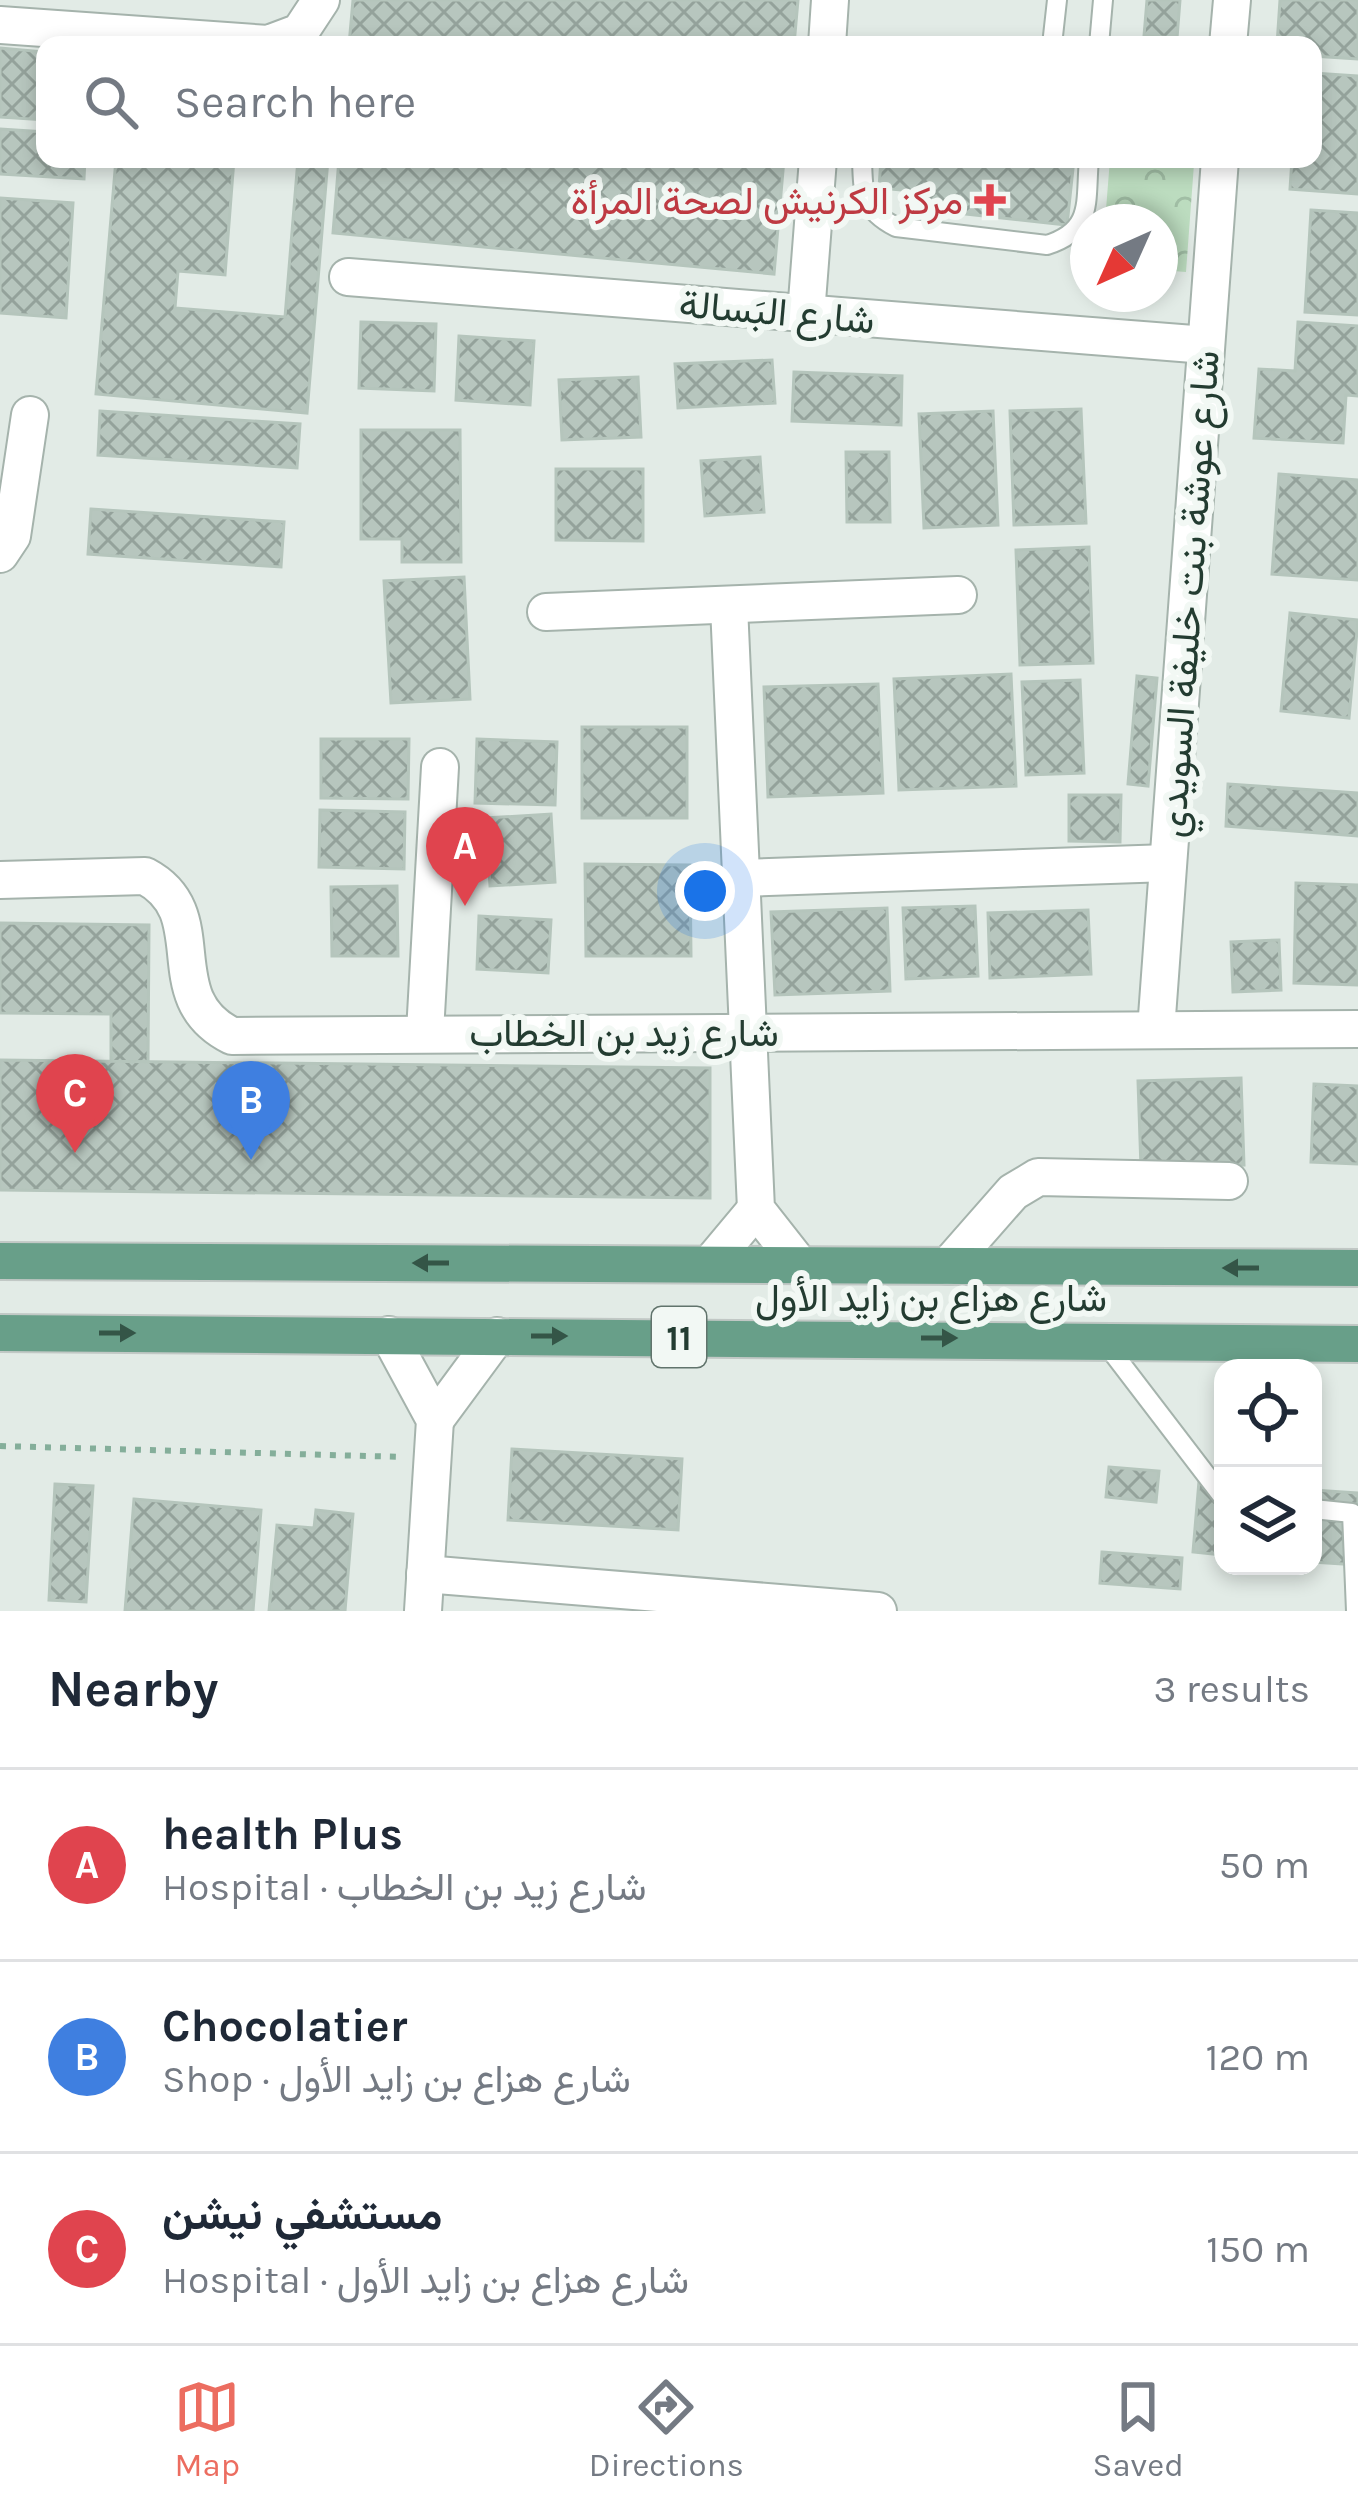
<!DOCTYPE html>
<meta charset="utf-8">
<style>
body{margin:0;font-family:Karla,Vazirmatn,sans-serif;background:#f2f2f3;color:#1f2937}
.controls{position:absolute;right:36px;bottom:36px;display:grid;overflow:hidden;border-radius:24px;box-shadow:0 6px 18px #0003}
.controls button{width:108px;height:108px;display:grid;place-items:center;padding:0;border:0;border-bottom:3px solid #e0e1e3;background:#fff;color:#1f2937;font:60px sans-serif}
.compass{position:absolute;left:1070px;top:204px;width:108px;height:108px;border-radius:50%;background:#fff;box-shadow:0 6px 18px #0003;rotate:225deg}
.you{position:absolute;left:705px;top:891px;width:42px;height:42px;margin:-30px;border:9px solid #fff;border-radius:50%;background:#1a73e8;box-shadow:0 0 0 18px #1a73e833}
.badge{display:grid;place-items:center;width:78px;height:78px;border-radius:50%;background:#ec6d60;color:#fff;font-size:39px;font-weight:700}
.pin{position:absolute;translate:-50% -99px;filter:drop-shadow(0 3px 6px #0008)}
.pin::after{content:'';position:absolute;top:63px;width:42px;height:36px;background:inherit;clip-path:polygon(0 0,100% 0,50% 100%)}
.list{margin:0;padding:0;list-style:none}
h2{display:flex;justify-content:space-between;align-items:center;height:156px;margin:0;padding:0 48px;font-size:51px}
h2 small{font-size:39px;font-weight:400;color:#747a83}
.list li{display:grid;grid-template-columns:78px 1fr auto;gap:36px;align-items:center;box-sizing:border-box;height:192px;padding:0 48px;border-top:3px solid #e0e1e3}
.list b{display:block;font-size:45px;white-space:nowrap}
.list p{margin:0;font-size:39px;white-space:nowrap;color:#747a83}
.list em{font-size:39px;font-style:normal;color:#747a83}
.icon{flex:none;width:66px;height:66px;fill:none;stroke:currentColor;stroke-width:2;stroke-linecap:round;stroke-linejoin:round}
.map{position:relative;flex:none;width:1358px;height:1611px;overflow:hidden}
.search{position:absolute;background:#fff;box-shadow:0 6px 18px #0003;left:36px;right:36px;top:36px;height:132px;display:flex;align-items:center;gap:30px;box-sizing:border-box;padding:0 42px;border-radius:24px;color:#747a83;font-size:45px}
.sheet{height:732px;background:#fff}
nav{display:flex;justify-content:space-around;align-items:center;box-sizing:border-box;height:168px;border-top:3px solid #e0e1e3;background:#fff;font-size:33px;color:#747a83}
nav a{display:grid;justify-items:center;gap:6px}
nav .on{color:#ec6d60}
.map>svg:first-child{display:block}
.park{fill:url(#park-crowns)}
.building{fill:url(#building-cross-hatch);stroke:#b5c5bc;stroke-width:3}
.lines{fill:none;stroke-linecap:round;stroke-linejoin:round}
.lane-casing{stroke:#a5b3ac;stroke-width:22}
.street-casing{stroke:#a5b3ac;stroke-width:40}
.primary-casing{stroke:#c1c8c5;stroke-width:40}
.path{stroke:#84ae9a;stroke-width:6;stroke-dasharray:6 9;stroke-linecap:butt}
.lane{stroke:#fff;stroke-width:18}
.street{stroke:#fff;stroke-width:36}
.primary{stroke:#689f89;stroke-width:36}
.oneway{fill:#345547}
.health-dot{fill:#e0444e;stroke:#f2f8f4;stroke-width:4.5}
.labels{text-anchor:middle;stroke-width:12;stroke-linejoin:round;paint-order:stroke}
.shield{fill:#f2f8f4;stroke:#61746c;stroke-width:3}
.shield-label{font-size:36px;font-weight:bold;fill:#233c31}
.health-label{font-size:39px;fill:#be3a42;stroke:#f2f8f4;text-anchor:end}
.street-label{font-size:39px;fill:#233c31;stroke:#f2f8f4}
</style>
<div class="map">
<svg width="1358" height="1611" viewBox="0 0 1358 1611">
<defs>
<pattern id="park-crowns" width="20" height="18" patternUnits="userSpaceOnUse" patternTransform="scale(3)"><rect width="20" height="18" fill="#bcdcbf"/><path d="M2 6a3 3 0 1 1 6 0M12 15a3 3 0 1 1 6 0" fill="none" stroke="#a1bea5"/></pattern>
<pattern id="building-cross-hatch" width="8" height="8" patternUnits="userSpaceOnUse" patternTransform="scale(3)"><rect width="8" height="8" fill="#b7c6be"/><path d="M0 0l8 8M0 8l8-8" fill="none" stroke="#94a29b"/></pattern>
</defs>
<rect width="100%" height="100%" fill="#e2ebe6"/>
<path class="park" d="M1110 159 1194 164 1186 272 1160 270V222H1105Z"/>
<g class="building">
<path d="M353 0H798L794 45H349Z"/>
<path d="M1147 0H1180L1177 38 1144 36Z"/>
<path d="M1280 0H1358V59L1313 56V45H1277Z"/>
<path d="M0 48 45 52V120L0 117Z"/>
<path d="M1313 73 1358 76V194L1290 189 1292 159H1313Z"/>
<path d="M0 129 45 132V159H85L84 179 0 174Z"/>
<path d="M116 159H234L225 275 178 271 175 308 285 317 298 159H328L307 413 96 394Z"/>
<path d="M339 159H784L774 274 333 233Z"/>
<path d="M881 159H1074L1067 225 910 208 912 191 879 188Z"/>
<path d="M0 198 73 203 66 318 0 313Z"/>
<path d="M1311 210 1358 213V315L1305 312Z"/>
<path d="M361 322 436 324 434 391 359 388Z"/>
<path d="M1298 322 1358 326V396L1346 395 1343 443 1254 438 1259 369 1295 371Z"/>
<path d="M459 336 534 341 530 405 456 400Z"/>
<path d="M772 360 775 403 678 408 675 364Z"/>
<path d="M794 372 902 376 901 425 792 421Z"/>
<path d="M638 377 641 437 562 440 559 380Z"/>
<path d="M1081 409 1086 523 1014 525 1010 411Z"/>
<path d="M100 411 300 424 297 468 98 455Z"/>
<path d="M993 411 998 525 924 528 919 414Z"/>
<path d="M361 430H460L461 562H402V539H361Z"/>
<path d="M846 452H889L890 522H847Z"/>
<path d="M760 457 764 512 705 516 701 461Z"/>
<path d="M556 469H643V541L556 540Z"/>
<path d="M1279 474 1358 480V580L1272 574Z"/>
<path d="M91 509 284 522 281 567 88 554Z"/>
<path d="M1089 547 1093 663 1020 665 1016 550Z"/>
<path d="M464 577 470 699 391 703 384 581Z"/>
<path d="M1290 613 1358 620 1349 718 1281 711Z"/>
<path d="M1011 674 1016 786 899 790 894 679Z"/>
<path d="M1137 676 1157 678 1148 786 1128 784Z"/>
<path d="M1080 680 1084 773 1026 775 1022 682Z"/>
<path d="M878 684 883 793 768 797 764 687Z"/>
<rect x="582" y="727" width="105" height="91"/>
<path d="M321 739H409L408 799 321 798Z"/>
<path d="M477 739 557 742 555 805 475 803Z"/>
<path d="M1228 784 1358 793V836L1226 826Z"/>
<path d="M1069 795H1121L1120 842 1069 841Z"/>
<path d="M320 810 405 812 404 869 319 867Z"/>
<path d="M551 814 555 882 490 886 486 818Z"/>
<path d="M585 864 690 865 691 956H586Z"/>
<path d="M1296 883 1358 885V985L1294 983Z"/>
<path d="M397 886 398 956H332L331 887Z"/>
<path d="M975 906 978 976 906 979 903 908Z"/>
<path d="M887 908 890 991 775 995 771 912Z"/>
<path d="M1088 910 1091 974 990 978 988 913Z"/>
<path d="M479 916 551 920 548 973 477 969Z"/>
<path d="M0 923 149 925 148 1062H111V1014L0 1013Z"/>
<path d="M1279 940 1281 990 1233 992 1231 942Z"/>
<path d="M0 1060 710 1068V1198L0 1190Z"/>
<path d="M1241 1078 1244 1165 1141 1168 1138 1081Z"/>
<path d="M1314 1084 1358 1086V1164L1311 1162Z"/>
<path d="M512 1449 682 1459 678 1530 508 1520Z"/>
<path d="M1109 1467 1159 1471 1156 1502 1106 1497Z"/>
<path d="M1199 1481 1223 1482V1555L1193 1552Z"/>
<path d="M55 1484 93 1486 86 1602 49 1600Z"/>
<path d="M1313 1490 1358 1493V1565L1313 1562Z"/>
<path d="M134 1499 261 1510 253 1611H125Z"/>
<path d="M316 1510 353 1514 345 1611H269L277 1525 314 1528Z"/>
<path d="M1102 1552 1182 1558 1180 1589 1100 1583Z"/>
</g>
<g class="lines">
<defs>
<g id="lane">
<path d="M1052 45 1057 0"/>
<path d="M1099 45 1103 0"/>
<path d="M862 159C863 194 863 210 896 227L1047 245C1094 230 1085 202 1089 159"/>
<path d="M1106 1344 1223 1497"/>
<path d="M1313 1509 1352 1513 1356 1611"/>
</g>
<g id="street">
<path d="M0 25 268 44 300 32 321 0"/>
<path d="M827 45 830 0"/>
<path d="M1228 45 1232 0"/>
<path d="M348 277 1206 345"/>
<path d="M806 314 818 159"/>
<path d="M0 554 12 536 30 415"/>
<path d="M729 606 756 1209 800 1265"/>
<path d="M546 612 958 595"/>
<path d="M741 878 1168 863"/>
<path d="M0 880 145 876C217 914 154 997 232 1036L1358 1029"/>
<path d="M1156 1030 1220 159"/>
<path d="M425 1032 440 767"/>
<path d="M710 1264 756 1209"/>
<path d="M948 1266 1013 1192 1038 1177 1229 1181"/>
<path d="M389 1335 435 1420 423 1611"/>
<path d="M435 1420 497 1336"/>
<path d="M425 1574 878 1611"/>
</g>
<g id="primary">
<path d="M0 1261 1358 1268"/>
<path d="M0 1333 1358 1344"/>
</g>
</defs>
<use href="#lane" class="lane-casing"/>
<use href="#street" class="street-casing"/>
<use href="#primary" class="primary-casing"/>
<path class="path" d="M0 1446 404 1457"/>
<use href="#lane" class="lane"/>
<use href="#street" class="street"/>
<use href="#primary" class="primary"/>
</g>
<defs><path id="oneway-solid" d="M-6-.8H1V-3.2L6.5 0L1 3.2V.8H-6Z" transform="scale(3)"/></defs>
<g class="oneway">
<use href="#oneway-solid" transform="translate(431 1263) rotate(-180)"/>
<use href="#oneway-solid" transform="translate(1241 1268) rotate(-180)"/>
<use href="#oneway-solid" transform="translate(117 1333)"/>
<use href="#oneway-solid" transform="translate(549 1336)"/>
<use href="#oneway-solid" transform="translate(939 1338)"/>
</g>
<path class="health-dot" d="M984 182h12v12h12v12h-12v12h-12v-12h-12v-12h12z"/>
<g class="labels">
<rect class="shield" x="652" y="1307" width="54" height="60" rx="9"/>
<g class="shield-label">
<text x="679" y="1350">11</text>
</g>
<g class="health-label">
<text x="963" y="214">مركز الكرنيش لصحة المرأة</text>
</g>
<g class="street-label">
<text transform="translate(777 311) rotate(5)" y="14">شارع البَسالة</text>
<text transform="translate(1188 594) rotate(-86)" y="14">شارع عوشة بنت خليفة السويدي</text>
<text x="624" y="1046">شارع زيد بن الخطاب</text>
<text x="931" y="1311">شارع هزاع بن زايد الأول</text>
</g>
</g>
</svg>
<div class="controls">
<button><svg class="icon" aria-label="locate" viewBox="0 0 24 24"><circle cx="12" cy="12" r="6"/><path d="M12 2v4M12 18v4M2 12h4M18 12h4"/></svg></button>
<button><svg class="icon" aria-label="layers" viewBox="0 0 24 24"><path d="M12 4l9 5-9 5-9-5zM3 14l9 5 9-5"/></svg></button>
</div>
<svg class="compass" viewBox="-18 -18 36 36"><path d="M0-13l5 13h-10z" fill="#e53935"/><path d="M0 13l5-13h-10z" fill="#747a83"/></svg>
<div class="you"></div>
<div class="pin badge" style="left:465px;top:906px;background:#e0444e">A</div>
<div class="pin badge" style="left:251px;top:1160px;background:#3f7fe0">B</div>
<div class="pin badge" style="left:75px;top:1153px;background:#e0444e">C</div>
<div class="search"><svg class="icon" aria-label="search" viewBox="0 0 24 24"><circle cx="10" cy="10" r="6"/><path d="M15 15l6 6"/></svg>Search here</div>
</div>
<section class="sheet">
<h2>Nearby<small>3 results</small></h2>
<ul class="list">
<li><span class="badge" style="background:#e0444e">A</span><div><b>health Plus</b><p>Hospital · شارع زيد بن الخطاب</p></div><em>50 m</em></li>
<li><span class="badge" style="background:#3f7fe0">B</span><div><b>Chocolatier</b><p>Shop · شارع هزاع بن زايد الأول</p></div><em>120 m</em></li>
<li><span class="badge" style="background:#e0444e">C</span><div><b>مستشفي نيشن</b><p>Hospital · شارع هزاع بن زايد الأول</p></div><em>150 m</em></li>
</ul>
</section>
<nav>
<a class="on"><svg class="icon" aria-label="map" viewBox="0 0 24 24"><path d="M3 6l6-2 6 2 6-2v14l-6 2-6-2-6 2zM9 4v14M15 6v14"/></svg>Map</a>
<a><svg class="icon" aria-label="directions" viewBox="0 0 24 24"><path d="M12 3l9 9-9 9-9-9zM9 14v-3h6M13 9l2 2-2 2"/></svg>Directions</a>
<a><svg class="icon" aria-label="saved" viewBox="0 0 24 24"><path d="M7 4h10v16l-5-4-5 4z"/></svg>Saved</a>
</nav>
